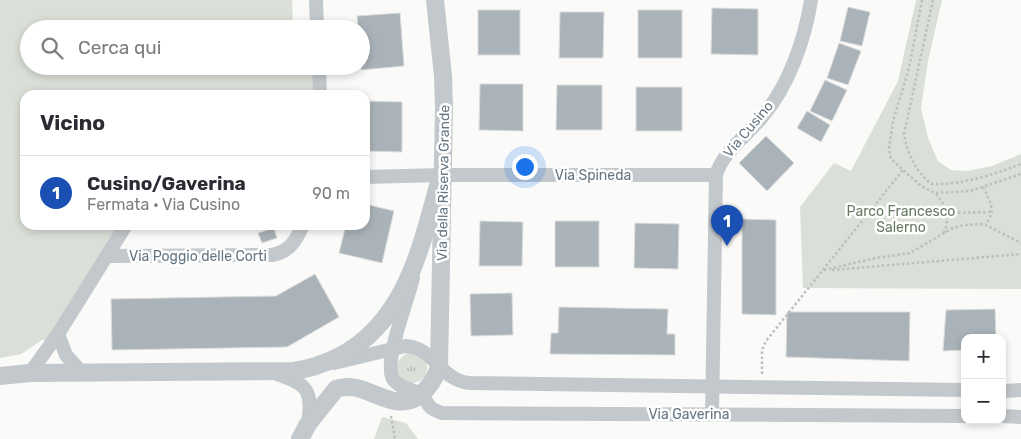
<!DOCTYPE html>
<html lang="it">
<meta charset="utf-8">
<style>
body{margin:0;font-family:Rubik,sans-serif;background:#f2f2f3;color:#2b2b33}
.controls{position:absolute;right:15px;bottom:15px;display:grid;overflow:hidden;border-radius:10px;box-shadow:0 2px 8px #0003}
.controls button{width:45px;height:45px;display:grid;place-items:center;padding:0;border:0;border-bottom:1px solid #e1e1e2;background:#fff;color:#2b2b33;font:25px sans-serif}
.you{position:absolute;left:524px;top:166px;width:18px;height:18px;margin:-12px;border:4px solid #fff;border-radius:50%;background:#1a73e8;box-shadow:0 0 0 8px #1a73e833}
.badge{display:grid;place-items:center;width:32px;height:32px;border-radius:50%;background:#db2777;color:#fff;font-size:16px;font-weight:700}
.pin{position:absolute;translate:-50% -41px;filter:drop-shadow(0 1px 2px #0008)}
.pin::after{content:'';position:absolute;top:26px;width:18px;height:15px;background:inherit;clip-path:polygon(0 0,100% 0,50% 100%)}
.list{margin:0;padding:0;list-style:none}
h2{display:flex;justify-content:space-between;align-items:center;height:65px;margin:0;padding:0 20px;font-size:21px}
h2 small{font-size:16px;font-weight:400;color:#7c7c81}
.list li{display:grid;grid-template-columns:32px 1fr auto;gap:15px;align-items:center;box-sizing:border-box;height:75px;padding:0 20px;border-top:1px solid #e1e1e2}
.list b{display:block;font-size:19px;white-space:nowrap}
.list p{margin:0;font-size:16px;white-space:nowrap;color:#7c7c81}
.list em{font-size:16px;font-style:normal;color:#7c7c81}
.icon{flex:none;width:28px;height:28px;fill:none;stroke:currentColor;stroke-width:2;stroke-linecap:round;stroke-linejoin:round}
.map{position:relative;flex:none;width:1021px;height:439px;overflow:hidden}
.search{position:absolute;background:#fff;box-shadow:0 2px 8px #0003;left:20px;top:20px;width:350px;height:55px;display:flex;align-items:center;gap:12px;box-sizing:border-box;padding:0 18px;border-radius:28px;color:#7c7c81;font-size:19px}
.panel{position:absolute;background:#fff;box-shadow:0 2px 8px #0003;left:20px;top:90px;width:350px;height:140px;border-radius:15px}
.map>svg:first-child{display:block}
.grass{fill:url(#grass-tufts)}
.park{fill:#dadfd7}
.building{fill:#aab3b9;stroke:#dcdcda}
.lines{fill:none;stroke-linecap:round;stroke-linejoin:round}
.path{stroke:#bbbfc2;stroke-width:2.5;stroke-dasharray:2.5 2.5;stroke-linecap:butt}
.minor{stroke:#c3c8cc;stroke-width:14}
.tertiary{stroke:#c3c8cc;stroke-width:18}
.labels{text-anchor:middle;stroke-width:5;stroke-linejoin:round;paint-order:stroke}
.street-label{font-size:14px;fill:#657683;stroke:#fff}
.park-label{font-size:14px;fill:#687a64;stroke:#fff}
</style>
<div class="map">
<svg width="1021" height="439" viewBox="0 0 1021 439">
<defs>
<pattern id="grass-tufts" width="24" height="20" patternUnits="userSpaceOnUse" patternTransform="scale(1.25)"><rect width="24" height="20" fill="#dadfd7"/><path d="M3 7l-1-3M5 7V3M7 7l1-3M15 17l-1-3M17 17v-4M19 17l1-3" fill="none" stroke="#b4b9b4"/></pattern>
</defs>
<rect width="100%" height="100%" fill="#fafaf8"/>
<circle class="grass" cx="412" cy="368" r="15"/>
<g class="park">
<path d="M0 0H292L293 29H29V66H314L319 95H25V225H121L47 340H42L21 354 0 358Z"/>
<path d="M916 0H942L928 61 921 108 928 138 938 161 951 170 967 171 992 166 1021 154V289L803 288 800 207 834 163 851 171 898 81Z"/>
<path d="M382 417 406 423 418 439H374Z"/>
</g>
<g class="building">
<path d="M848 7 870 12 862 46 840 41Z"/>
<path d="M712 8 758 9V55L711 54Z"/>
<rect x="478" y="10" width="42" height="45"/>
<rect x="638" y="10" width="44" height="48"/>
<path d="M560 12H604L603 58H559Z"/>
<path d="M400 13 404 66 361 70V29H358L357 16Z"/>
<path d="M839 43 861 51 848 85 827 78Z"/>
<path d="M825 80 847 90 832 121 810 111Z"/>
<path d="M480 84H523V131L479 130Z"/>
<path d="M557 85H602V130H556Z"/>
<rect x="636" y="87" width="46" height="44"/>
<path d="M365 101 402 102V152L365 151Z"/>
<path d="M807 111 830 125 821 142 797 128Z"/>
<path d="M766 136 794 163 767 191 739 163Z"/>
<path d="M365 204 394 211 382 263 339 253 346 225H365Z"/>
<path d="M742 219 776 220V315L742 314Z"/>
<path d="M480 221 523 222 522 266H479Z"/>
<rect x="555" y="221" width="44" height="46"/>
<path d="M635 223 679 224 678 269 634 268Z"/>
<path d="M274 228 277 238 262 243 258 233Z"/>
<path d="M315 274 339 317 287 347 112 350 111 299 276 296Z"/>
<path d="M512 293 513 335 471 336 470 294Z"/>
<path d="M559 307 668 309 667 334H675V355L550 354 551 333H558Z"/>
<path d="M995 309 996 338H965V350L943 351 946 310Z"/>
<path d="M787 312H910L909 361 786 357Z"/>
</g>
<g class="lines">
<g class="path">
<path d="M922 0 909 68 893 121 889 149 891 159 921 186 935 193 970 191 1021 174"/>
<path d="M933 0 904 134C908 157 915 169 931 184 963 185 992 175 1021 164"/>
<path d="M983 187C990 200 997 213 985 224"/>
<path d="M936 194C947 207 950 217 944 233"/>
<path d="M948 213 991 212"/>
<path d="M824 270 876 258 910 253 951 229 963 225 984 224 1021 243"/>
<path d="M832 270 1021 254"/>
<path d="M762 374V350L766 341 903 170"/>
<path d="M391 416 395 439"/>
</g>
<g class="minor">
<path d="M316 0 317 29"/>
<path d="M319 66 320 95"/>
<path d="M365 177 441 175H716"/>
<path d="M108 256 272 255C289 252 296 241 303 225"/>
<path d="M413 278C408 300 383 362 393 379 400 389 411 388 420 394 429 399 423 407 442 413L965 416"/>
<path d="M58 334 66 355 81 372"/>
<path d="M334 363 405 346C434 347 440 380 469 383L965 390"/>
<path d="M30 373 58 334 126 225"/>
<path d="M277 374C308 384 313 391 308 424"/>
<path d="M1002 391 1021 390"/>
<path d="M712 414 716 175C723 151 748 135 763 116 789 85 805 39 811 0"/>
<path d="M1002 416 1021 417"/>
</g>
<g class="tertiary">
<path d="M0 376 30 373 293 371C311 369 324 364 340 356 408 320 422 242 441 175"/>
<path d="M300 439 308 424 336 389C365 378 390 415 419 396 429 388 435 379 439 367L444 109 443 76 435 0"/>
</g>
</g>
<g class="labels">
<g class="street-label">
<text transform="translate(748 129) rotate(-50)" y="5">Via Cusino</text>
<text x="593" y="180">Via Spineda</text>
<text transform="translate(443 183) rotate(-89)" y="5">Via della Riserva Grande</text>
<text x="198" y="261">Via Poggio delle Corti</text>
<text x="689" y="419">Via Gaverina</text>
</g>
<g class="park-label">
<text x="901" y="216">Parco Francesco<tspan x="901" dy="16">Salerno</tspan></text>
</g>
</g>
</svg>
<div class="controls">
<button>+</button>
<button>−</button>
</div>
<div class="you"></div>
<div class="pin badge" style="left:727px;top:246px;background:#1a4fb4">1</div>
<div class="search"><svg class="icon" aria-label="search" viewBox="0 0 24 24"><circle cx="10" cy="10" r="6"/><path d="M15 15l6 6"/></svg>Cerca qui</div>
<section class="panel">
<h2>Vicino<small></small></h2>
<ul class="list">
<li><span class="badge" style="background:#1a4fb4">1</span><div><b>Cusino/Gaverina</b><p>Fermata · Via Cusino</p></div><em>90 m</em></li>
</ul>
</section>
</div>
